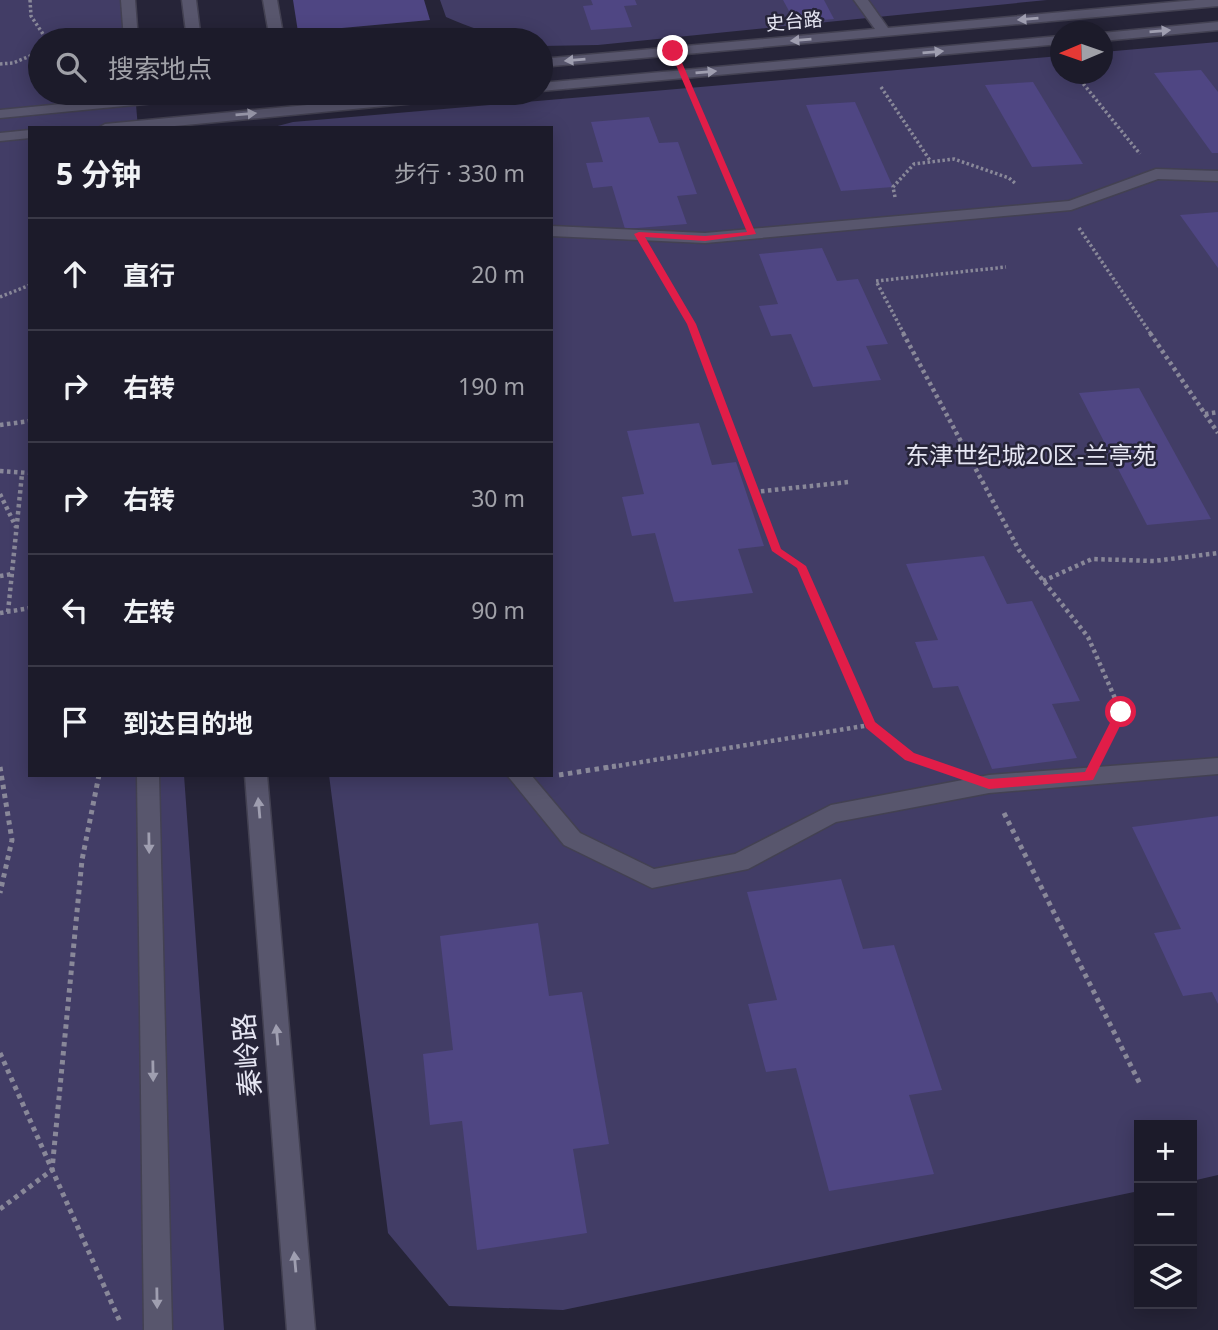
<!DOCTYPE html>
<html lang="zh">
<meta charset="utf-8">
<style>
body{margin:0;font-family:"Noto Sans","Noto Sans SC",sans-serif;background:#292836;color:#f1f3f6}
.controls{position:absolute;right:21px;bottom:21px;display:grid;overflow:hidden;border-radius:0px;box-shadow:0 4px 18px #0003}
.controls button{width:63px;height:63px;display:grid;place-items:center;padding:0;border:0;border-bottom:2px solid #3a3947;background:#1c1b2a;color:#f1f3f6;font:35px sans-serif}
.compass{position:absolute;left:1050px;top:21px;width:63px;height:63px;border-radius:50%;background:#1c1b2a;box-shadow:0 4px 18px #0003;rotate:268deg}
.stop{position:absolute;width:21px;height:21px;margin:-16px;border:5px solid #e11d48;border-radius:50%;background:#fff}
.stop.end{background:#e11d48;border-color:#fff;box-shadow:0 2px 7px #0008}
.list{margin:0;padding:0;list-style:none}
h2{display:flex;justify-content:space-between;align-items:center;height:91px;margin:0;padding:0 28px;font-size:30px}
h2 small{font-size:23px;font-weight:400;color:#a0a1a8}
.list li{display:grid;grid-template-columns:46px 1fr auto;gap:21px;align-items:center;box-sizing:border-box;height:112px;padding:0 28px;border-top:2px solid #3a3947}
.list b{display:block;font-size:26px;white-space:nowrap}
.list em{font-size:23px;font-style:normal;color:#a0a1a8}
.icon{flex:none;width:38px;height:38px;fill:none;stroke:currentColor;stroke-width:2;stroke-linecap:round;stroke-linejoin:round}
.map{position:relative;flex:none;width:1218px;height:1330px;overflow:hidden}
.search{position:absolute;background:#1c1b2a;box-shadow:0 4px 18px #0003;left:28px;top:28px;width:525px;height:77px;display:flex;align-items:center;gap:18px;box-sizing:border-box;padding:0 24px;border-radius:38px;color:#a0a1a8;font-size:26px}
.panel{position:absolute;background:#1c1b2a;box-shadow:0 4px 18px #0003;left:28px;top:126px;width:525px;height:651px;border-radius:0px}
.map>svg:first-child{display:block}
.green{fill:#423d66}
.building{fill:#4f4683}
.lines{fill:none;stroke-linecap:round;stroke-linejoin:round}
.minor-casing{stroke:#434152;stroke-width:3}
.path-far2{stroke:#898899;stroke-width:3.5;stroke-dasharray:2.5 2.5;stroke-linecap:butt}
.path-far1{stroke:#898899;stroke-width:4.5;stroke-dasharray:3.5 3.5;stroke-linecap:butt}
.path{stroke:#898899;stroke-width:5;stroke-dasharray:4.5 4.5;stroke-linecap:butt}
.minor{fill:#58566d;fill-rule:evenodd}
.oneway{fill:#9f9eb0}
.route{fill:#e11d48}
.labels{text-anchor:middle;stroke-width:5;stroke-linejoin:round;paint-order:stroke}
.far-street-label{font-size:19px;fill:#e6e6f3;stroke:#262438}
.neighbourhood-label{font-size:24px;fill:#e6e6f3;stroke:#262438}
.near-street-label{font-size:28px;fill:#e6e6f3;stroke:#262438}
</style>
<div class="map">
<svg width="1218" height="1330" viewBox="0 0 1218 1330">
<rect width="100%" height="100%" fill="#262438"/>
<g class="green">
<path d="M0 0H128L131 40H40V93H135L138 128H30V775H184L224 1330H0Z"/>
<path d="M440 0H1047L598 45 541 46V40C505 40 478 31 446 17Z"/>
<path d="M1218 42V1175L1192 1181V1125H1139V1191L563 1310 449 1306 388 1233 329 775H551V128H270L293 122 1060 56V74H1102L1103 52Z"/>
</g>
<g class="building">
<path d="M293 0H424L430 20 298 32Z"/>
<path d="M591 0H635L637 5 624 6 632 27 591 30 583 6 593 5Z"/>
<path d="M783 0H824L834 19 795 22Z"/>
<path d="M1201 70 1218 92V153H1212L1154 73Z"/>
<path d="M1033 82 1083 164 1032 167 985 85Z"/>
<path d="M855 102 893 187 841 191 806 105Z"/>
<path d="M649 117 659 143 678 142 697 194 677 196 687 224 625 229 612 186 593 188 586 163 603 162 591 122Z"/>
<path d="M1218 212V268L1180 215Z"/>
<path d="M822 248 837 281 858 279 888 344 866 346 881 380 813 387 791 334 771 336 759 306 778 304 759 254Z"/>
<path d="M1139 388 1211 519 1147 525 1079 393Z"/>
<path d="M699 423 712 465 736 462 764 546 738 549 753 593 674 602 655 533 632 536 622 497 644 494 627 431Z"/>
<path d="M984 556 1007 604 1032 601 1080 701 1052 704 1077 758 992 769 958 686 933 688 915 642 938 640 906 564Z"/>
<path d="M1218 816V1004L1212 992 1183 996 1154 933 1181 929 1132 827Z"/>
<path d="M841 879 863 949 894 945 942 1090 909 1095 934 1174 829 1191 796 1068 766 1072 748 1004 777 1000 747 892Z"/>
<path d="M538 923 549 996 582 992 609 1144 573 1149 587 1233 477 1250 462 1121 430 1125 423 1054 453 1050 440 936Z"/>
</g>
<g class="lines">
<defs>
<g id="minor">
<path d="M121 0H135L138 40H124Z"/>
<path d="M182 0H196L201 40H187Z"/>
<path d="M263 0H277L284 40H270Z"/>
<path d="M854 0H868L888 28 1196 0H1218V6L541 67V59L875 29Z"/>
<path d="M1218 22V30L1102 41V33Z"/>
<path d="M371 32 376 33 380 40H311L318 36Z"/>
<path d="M1060 36V44L541 91V83Z"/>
<path d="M175 93H224L217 97 0 118V110Z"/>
<path d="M436 93H486L479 97 154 128H98L105 124Z"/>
<path d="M30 130V138L0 141V133Z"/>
<path d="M1156 169 1218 171V181L1158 179 1071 210 705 243 551 236V226L705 233 1069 201Z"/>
<path d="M1218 758V774L989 793 836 822 748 869 652 888 564 845 507 775H531L580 833 654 869 735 854 831 805 989 775Z"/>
<path d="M137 775H159L172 1330H144Z"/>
<path d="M245 775H267L315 1330H287Z"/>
</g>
</defs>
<use href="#minor" class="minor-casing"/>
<g class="path-far2">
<path d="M30 0 31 16 47 40"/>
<path d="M0 64 13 63 40 52"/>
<path d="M1077 76 1140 154"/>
<path d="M881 87 931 162"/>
<path d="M693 96 742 211"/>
<path d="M895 197 893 187 914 164 954 159 1009 178 1016 184"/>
<path d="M1079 228 1151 334"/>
<path d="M655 262 696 334"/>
<path d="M0 297 30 285"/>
<path d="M904 334 876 281 1006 267"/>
</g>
<g class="path-far1">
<path d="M695 333 777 551 801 566 870 725 910 756 932 764"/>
<path d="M903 333 1019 550 1088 637 1121 712 1103 747"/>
<path d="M1150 333 1218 433"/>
<path d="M1205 414 1218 412"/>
<path d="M0 425 30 421"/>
<path d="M0 471 30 473"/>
<path d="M754 492 849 482"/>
<path d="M0 494 16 527"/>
<path d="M0 576 12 574"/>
<path d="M1043 581 1092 559 1154 561 1218 553"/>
<path d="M8 612 22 474"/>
<path d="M0 613 30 608"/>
<path d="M605 768 870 725"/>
</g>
<g class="path">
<path d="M0 767 12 840 0 893"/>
<path d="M559 775 616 766"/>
<path d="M1004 813 1140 1084"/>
<path d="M0 1053 121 1324"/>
<path d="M0 1209 52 1170 82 860 99 775"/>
</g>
<use href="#minor" class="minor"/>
</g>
<defs><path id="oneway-solid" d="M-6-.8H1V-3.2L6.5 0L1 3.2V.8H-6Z" transform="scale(1.75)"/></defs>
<g class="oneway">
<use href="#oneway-solid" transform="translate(1028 19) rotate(175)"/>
<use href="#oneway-solid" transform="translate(1160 31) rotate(-5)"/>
<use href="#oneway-solid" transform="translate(801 40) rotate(175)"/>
<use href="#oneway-solid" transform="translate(933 52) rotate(-5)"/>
<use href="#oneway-solid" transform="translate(575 60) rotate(175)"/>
<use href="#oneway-solid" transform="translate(706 72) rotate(-5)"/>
<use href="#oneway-solid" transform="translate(246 114) rotate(-5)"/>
<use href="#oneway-solid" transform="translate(259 808) rotate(-95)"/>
<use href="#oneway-solid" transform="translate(149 843) rotate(89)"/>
<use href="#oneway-solid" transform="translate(277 1035) rotate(-95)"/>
<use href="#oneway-solid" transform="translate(153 1071) rotate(89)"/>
<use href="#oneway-solid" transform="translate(295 1262) rotate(-95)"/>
<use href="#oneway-solid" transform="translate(157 1298) rotate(89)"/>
</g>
<path class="route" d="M673 49 677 51 756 234 705 241 645 237 696 324 781 549 806 566 875 722 914 753 989 779 1085 772 1117 709H1125L1127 712 1093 780 989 789 905 760 866 728 797 568 772 551 687 324 634 234 639 232 705 236 747 232 670 51Z"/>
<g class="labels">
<g class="far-street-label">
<text transform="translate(794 21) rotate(-5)" y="7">史台路</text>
</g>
<g class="neighbourhood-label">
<text x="1031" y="464">东津世纪城20区-兰亭苑</text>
</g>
<g class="near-street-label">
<text transform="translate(247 1055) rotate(-95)" y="10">秦岭路</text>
</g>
</g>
</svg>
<div class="controls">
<button>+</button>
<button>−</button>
<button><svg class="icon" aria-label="layers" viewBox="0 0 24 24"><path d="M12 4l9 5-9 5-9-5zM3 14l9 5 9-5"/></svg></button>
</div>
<svg class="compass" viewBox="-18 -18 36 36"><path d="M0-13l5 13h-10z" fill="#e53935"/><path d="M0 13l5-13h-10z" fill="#a0a1a8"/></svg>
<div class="stop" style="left:1121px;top:712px"></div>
<div class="stop end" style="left:673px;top:51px"></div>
<div class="search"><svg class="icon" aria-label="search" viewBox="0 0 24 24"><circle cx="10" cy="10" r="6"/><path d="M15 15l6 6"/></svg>搜索地点</div>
<section class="panel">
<h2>5 分钟<small>步行 · 330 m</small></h2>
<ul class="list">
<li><svg class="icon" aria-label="ahead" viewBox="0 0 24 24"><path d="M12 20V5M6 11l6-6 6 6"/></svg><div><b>直行</b></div><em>20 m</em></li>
<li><svg class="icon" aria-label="right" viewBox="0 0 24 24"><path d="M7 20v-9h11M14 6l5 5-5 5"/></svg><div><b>右转</b></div><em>190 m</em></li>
<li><svg class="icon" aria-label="right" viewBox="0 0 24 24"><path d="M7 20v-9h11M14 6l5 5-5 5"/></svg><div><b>右转</b></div><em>30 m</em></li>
<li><svg class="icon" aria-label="left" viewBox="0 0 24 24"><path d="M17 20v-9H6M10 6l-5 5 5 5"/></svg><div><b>左转</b></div><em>90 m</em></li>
<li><svg class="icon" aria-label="arrive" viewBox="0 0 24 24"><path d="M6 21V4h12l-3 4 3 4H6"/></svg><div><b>到达目的地</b></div></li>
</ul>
</section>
</div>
